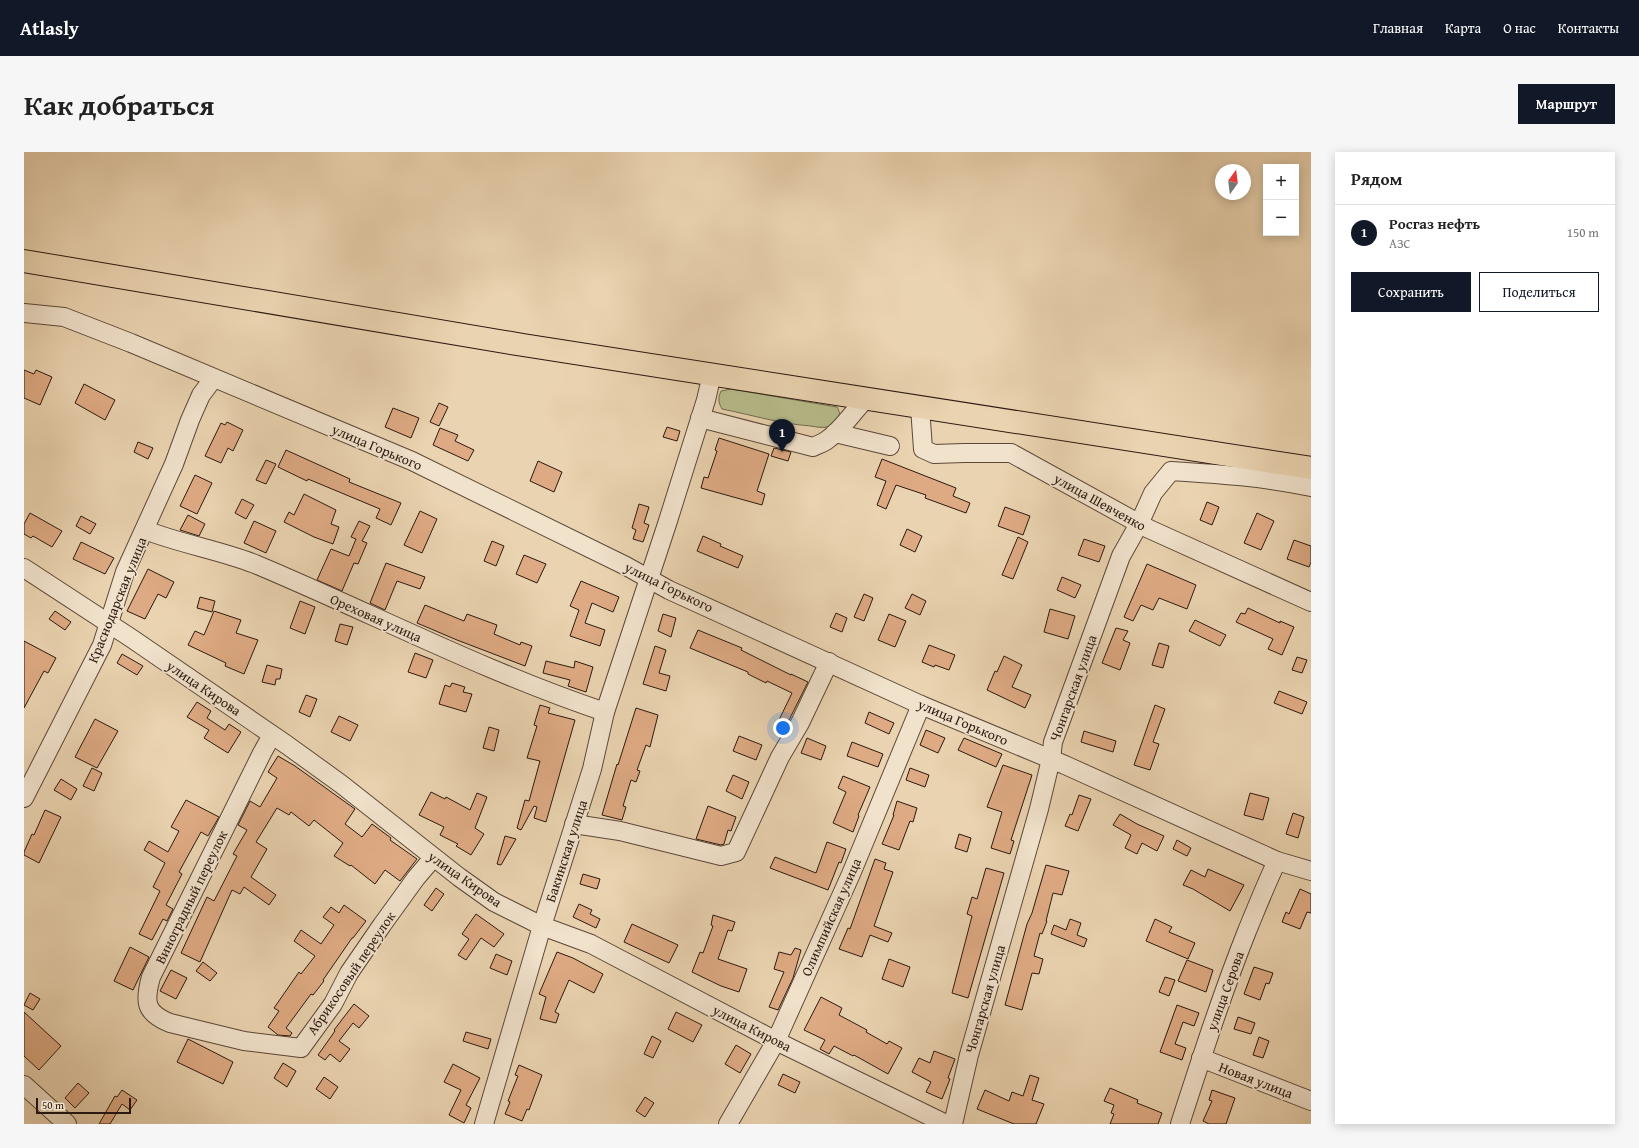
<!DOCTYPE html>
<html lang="ru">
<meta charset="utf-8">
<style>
body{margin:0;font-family:"Gentium Book Plus",serif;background:#f6f6f6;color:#222}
.controls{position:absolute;right:12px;top:12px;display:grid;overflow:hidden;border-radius:0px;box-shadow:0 2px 10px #0003}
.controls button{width:36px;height:36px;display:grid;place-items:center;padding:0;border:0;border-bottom:1px solid #e0e0e0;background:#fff;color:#222;font:20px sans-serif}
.compass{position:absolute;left:1191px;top:12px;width:36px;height:36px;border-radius:50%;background:#fff;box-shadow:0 2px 10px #0003;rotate:14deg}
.scale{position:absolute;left:12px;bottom:10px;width:95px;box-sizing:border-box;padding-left:4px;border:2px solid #2c1910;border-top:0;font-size:11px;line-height:14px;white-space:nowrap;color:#2c1910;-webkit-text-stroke:3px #f1e2cc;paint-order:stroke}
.you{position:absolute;left:759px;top:576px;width:14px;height:14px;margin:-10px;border:3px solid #fff;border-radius:50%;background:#1a73e8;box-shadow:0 0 0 6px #1a73e833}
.badge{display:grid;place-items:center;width:26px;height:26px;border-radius:50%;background:#111827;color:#fff;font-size:13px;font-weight:700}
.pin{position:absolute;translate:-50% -33px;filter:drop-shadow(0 1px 2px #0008)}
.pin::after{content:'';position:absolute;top:21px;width:14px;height:12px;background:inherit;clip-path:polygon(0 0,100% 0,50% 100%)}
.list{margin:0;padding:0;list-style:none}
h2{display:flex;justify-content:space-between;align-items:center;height:52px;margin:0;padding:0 16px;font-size:17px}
h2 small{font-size:13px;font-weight:400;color:#767676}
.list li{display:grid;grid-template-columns:26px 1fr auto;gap:12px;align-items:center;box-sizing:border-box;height:56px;padding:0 16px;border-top:1px solid #e0e0e0}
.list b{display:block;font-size:15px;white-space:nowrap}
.list p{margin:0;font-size:13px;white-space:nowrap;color:#767676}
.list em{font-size:13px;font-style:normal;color:#767676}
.actions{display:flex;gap:8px;padding:12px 16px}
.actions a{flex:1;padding:9px 0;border:1px solid #111827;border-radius:0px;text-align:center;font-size:14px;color:#111827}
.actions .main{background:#111827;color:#fff}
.map{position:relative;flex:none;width:1287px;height:972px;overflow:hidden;border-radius:0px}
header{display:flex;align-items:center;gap:24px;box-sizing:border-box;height:56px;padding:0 20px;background:#111827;color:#fff}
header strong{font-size:19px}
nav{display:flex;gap:22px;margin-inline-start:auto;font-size:14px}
.intro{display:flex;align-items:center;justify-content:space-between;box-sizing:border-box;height:96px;padding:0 24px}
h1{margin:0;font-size:28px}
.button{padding:10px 18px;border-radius:0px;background:#111827;color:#fff;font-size:14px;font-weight:700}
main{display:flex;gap:24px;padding:0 24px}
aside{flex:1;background:#fff;border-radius:0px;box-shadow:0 2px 10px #0003}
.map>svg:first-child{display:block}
.green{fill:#b7bc8b;stroke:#726a4e}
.building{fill:#deaa83;stroke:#2c1910}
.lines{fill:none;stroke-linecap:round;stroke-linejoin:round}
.minor-casing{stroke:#5c4838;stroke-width:20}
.highway-casing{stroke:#2c1910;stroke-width:24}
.minor{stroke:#f1e2cc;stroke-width:18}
.highway{stroke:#ead3b0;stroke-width:22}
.labels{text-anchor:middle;stroke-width:3.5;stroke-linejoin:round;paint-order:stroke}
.street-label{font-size:14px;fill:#2c1910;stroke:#f1e2cc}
</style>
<header>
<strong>Atlasly</strong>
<nav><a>Главная</a><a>Карта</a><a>О нас</a><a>Контакты</a></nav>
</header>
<div class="intro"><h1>Как добраться</h1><a class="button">Маршрут</a></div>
<main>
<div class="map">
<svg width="1287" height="972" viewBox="0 0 1287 972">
<rect width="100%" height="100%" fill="#ead3b0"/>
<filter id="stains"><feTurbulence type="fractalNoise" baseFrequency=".005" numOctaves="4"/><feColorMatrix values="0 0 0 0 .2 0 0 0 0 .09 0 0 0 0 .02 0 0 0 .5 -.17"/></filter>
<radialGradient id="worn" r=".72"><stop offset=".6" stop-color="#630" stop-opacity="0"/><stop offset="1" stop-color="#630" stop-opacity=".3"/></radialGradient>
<path class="green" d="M707 237 813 255C819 264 813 273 803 275 798 276 792 275 787 274 757 272 728 263 698 257 694 250 694 246 697 239Z"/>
<g class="building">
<path d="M0 218 10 222 12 218 28 225 16 253 0 246Z"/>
<path d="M60 232 91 248 81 268 51 251Z"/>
<path d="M415 251 424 255 415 274 406 270Z"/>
<path d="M369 256 395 266 387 286 361 275Z"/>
<path d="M203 270 219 278 209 299 204 296 197 311 181 304 197 271 201 273Z"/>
<path d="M643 275 656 279 653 289 639 285Z"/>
<path d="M416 276 434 283 431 289 450 298 444 309 409 293Z"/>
<path d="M695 286 745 302 733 339 741 342 738 353 677 336 680 325 684 326 693 299 691 298Z"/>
<path d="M114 290 129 296 124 307 110 300Z"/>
<path d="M750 296 767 300 764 309 747 304Z"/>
<path d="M262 298 326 327 325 330 377 351 367 373 352 366 356 357 284 327 283 329 254 315Z"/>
<path d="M858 307 932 336 929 344 946 351 942 361 901 346 902 343 872 333 862 357 853 353 862 329 851 325Z"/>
<path d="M242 308 252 312 242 332 232 328Z"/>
<path d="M514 309 538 320 530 340 506 329Z"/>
<path d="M171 323 188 331 173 362 156 354Z"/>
<path d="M280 342 312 358 307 372 315 375 309 392 290 385 260 370 265 360 270 363Z"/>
<path d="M218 347 230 353 222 367 211 361Z"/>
<path d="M1183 350 1195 355 1188 373 1176 368Z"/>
<path d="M615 352 625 355 620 371 625 373 619 390 609 387 612 378 608 376Z"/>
<path d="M981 355 1006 364 999 383 974 374Z"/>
<path d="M396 359 413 367 398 401 380 393Z"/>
<path d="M6 361 38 379 28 395 9 384 7 386 0 382V372Z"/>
<path d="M1233 361 1250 369 1237 398 1220 391Z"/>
<path d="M164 363 181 372 175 384 156 378Z"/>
<path d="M57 364 72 372 66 382 52 374Z"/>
<path d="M230 369 252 379 242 401 220 391Z"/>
<path d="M335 369 346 374 338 389 343 391 334 412 330 411 318 439 293 428 307 397 325 404 332 387 327 385Z"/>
<path d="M883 377 898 384 891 400 876 393Z"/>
<path d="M679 384 697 392 696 394 719 404 714 416 673 399Z"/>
<path d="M994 385 1004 390 989 427 978 423Z"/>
<path d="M1060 387 1081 394 1075 410 1054 403Z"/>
<path d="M1270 388 1287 394V410L1285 415 1263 407Z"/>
<path d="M468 389 480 394 472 414 460 409Z"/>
<path d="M57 390 90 406 81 422 49 407Z"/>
<path d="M500 403 522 412 513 431 492 422Z"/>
<path d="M362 411 401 425 396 437 373 429 361 458 346 451Z"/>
<path d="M1123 412 1172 433 1163 457 1135 446 1129 458 1117 453 1109 469 1100 465Z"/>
<path d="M124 417 150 430 142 446 134 442 121 467 103 459Z"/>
<path d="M1038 425 1057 433 1051 446 1033 438Z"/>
<path d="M557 429 595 445 589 460 568 451 561 471 581 478 576 494 546 484 555 458 546 454Z"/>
<path d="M840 442 849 446 840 469 830 465Z"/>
<path d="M888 442 902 449 896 463 881 456Z"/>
<path d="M176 445 191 449 188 460 173 456Z"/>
<path d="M276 449 291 455 281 482 266 476Z"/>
<path d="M401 453 440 469 443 462 473 473 470 482 496 493 497 490 508 494 501 514 433 488 393 471Z"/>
<path d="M1224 456 1256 471V469L1270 475 1258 503 1244 497 1249 487 1212 470 1217 461 1221 462Z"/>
<path d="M1026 457 1051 464 1044 487 1020 480Z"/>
<path d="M31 459 47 470 41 478 25 467Z"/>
<path d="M190 459 217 468 212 481 234 488 220 522 201 514 202 511 164 493 171 479 180 483Z"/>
<path d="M812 461 823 466 818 480 806 475Z"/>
<path d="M639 462 652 466 647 485 634 479Z"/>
<path d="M865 462 882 469 871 495 854 488Z"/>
<path d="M1171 468 1202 483 1196 494 1165 479Z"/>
<path d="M316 472 329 475 323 493 311 489Z"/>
<path d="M1092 476 1104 479 1099 488 1106 491 1096 518 1078 511Z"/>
<path d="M674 478 718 496 717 498 767 523V522L784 530 763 572 755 568 768 541 743 529 742 531 724 522V520L666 496Z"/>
<path d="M0 489 32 506 24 521 20 519 0 556Z"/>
<path d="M1135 491 1145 494 1139 516 1128 513Z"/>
<path d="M905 493 931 503 925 518 911 513 910 515 898 510Z"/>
<path d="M631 494 642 498 635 521 646 524 642 539 619 532Z"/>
<path d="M391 501 409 508 402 526 384 520Z"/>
<path d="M98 502 119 514 113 523 93 511Z"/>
<path d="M980 504 998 513 988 535 1007 543 1001 556 963 538 971 519 973 520Z"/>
<path d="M1273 505 1283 508 1278 521 1268 518Z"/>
<path d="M522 509 550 516 551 509 569 515 562 540 544 534 546 528 519 521Z"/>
<path d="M243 513 258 517 256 527H252L251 533 238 530Z"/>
<path d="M428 531 441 535 439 540 448 542 442 560 415 552 421 533 426 535Z"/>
<path d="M1255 539 1283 550 1278 562 1250 551Z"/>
<path d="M282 543 293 547 286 565 275 560Z"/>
<path d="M173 550 187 559 183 566 201 578 205 572 217 580 204 601 180 586 185 578 163 565Z"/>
<path d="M516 553 526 556 524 561 551 568 522 670 510 666 513 655 510 654 497 678 493 676 501 648 505 649 516 609 503 606 513 574 510 573Z"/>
<path d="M1131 553 1141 557 1129 590 1135 592 1126 618 1110 613Z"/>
<path d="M612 556 634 563 626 595 622 593 613 618 616 619 612 630 607 628 599 654 602 655 598 668 578 663 593 612 594 613Z"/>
<path d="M845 560 870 571 865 582 841 571Z"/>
<path d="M315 564 334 573 326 589 307 580Z"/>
<path d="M71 567 94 579 73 616 51 605Z"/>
<path d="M465 575 475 578 470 599 459 596Z"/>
<path d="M902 578 921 586 914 601 896 593Z"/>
<path d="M1060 579 1092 589 1089 600 1057 590Z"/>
<path d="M715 584 738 593 732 608 709 599Z"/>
<path d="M783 586 802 594 797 608 777 601Z"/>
<path d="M940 586 978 602 972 615 934 598Z"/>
<path d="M828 590 859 602 854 615 823 604Z"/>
<path d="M254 604 271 614 331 657 321 672 338 685 348 672 367 686 366 688 393 707 376 729 361 718 351 732 327 713 326 714 310 704 319 691 290 668 285 674 267 660 265 663 253 656 232 690 243 697 227 725 252 743 245 753 220 735 216 742 208 738 176 810 157 801 183 745 190 749 213 704 209 702 223 678 214 673 226 649 236 655 253 626 244 620Z"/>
<path d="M979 613 1008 623 987 688 990 689 986 702 967 696 978 660 963 655Z"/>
<path d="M68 616 78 621 70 639 59 634Z"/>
<path d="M886 616 905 623 901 635 882 628Z"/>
<path d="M709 623 725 630 718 647 702 639Z"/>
<path d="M819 624 846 635 834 663 835 664 829 680 809 671 822 640 814 636Z"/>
<path d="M37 627 53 637 47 648 30 638Z"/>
<path d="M407 640 421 647 422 645 446 658 453 641 463 645 451 676 460 682 447 703 432 694 434 692 416 683 420 675 395 663Z"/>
<path d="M1226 641 1245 646 1239 668 1220 663Z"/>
<path d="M1055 643 1067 647 1054 679 1041 674 1046 662 1048 663Z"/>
<path d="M162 648 195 665 184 684 177 680 155 720 158 722 142 753 149 757 143 769 139 767 128 788 115 782 136 739 129 735 141 711 120 698 125 689 144 700 155 679 147 675Z"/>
<path d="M873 649 893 656 889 670 886 669 875 698 858 692 870 663H869Z"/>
<path d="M684 654 712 665 707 679 704 678 700 692 697 693 672 687Z"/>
<path d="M21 658 37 665 15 711 0 703V700L8 682 10 683Z"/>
<path d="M1269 661 1280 665 1274 686 1262 682Z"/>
<path d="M1096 662 1113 672 1140 684 1133 699 1118 691 1113 702 1101 696 1107 683 1089 673Z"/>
<path d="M935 682 947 686 943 700 931 696Z"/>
<path d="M481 684 492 687 477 713 473 712Z"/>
<path d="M1153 688 1167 696 1163 704 1149 697Z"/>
<path d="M803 690 822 697 817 711 815 710 804 738 746 716 751 705 792 721Z"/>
<path d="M851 707 862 711 860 717 869 720 850 774 868 781 864 790 846 783 838 805 815 797 824 776 826 777Z"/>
<path d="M1022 713 1045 719 1038 743 1029 741 1022 769H1023L1018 782 1016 781 1010 804 1019 807 1015 822 1008 821 998 858 981 853 1003 772 1008 761Z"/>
<path d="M962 716 980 721 944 846 928 841 948 764 943 762 948 745 953 747Z"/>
<path d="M1184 717 1220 733 1206 759 1169 737 1159 733 1167 718 1181 725Z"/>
<path d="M559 722 576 727 573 737 556 732Z"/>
<path d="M412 736 420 742 408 759 400 753Z"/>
<path d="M1276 737 1287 742V761L1283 760 1276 777 1258 770 1262 760 1265 762Z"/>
<path d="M555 752 568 758 566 762 576 767 572 776 549 765Z"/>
<path d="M320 753 342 769 329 786H328L299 828 300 829 289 843 287 842 262 876 268 881 266 884 254 883 244 875 255 859 250 856 275 820 277 822 291 804 270 789 277 778 297 792 310 773 299 765 307 755 315 761Z"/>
<path d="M452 762 480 782 470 795 457 786 442 808 434 803 445 787 438 782Z"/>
<path d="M689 763 711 770 708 779 704 778 694 807 723 817 715 840 697 834 668 820 676 800 679 801 689 774 687 773Z"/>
<path d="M1046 767 1057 771 1053 783 1063 787 1060 795 1027 782 1030 773 1042 778Z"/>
<path d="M1131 767 1148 775 1145 780 1171 791 1164 807 1122 789Z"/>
<path d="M608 772 654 793 645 811 600 790Z"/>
<path d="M106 795 125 805 109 838 90 829Z"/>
<path d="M771 796 777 798 769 826 754 858 745 855 760 820 750 817 755 800 767 803Z"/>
<path d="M533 800 549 806 579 822 570 841 545 828 531 860 535 862 532 871 516 867 522 845 515 842Z"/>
<path d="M472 802 488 809 483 823 466 816Z"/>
<path d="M865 807 886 815 879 835 858 827Z"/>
<path d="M1163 808 1189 818 1182 840 1154 829Z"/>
<path d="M179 810 193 821 186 829 172 819Z"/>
<path d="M1230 815 1249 821 1245 832 1242 831 1236 848 1220 842Z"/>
<path d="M147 818 163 826 152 847 136 839Z"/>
<path d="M1141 825 1151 828 1145 844 1135 840Z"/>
<path d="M6 841 16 847 9 858 0 853Z"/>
<path d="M797 845 818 856 815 863 843 878 842 880 863 892 865 889 878 896 864 922 830 903 829 904 810 894 805 902 796 897 801 888 780 878Z"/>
<path d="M330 852 345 864 335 876 329 871 315 889 326 897 316 910 306 902 301 908 294 903 311 879 310 878Z"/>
<path d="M1153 853 1175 861 1170 874 1159 870 1151 892 1162 896 1158 908 1136 900Z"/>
<path d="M0 860 37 894 15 918 0 904Z"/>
<path d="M652 860 678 873 669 890 644 877Z"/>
<path d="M1214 865 1231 871 1227 882 1210 877Z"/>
<path d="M442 880 467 887 464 897 439 889Z"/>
<path d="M628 884 637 889 629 906 620 902Z"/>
<path d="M1235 885 1245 889 1239 906 1229 903Z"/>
<path d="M164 887 209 910 199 932 153 910Z"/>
<path d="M712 893 727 902 716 921 701 912Z"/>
<path d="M910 899 931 907 924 926 926 927 918 947 902 940 907 930 888 920 895 906 906 911Z"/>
<path d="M259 911 272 919 263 935 250 926Z"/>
<path d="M429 912 456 926 442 953 447 956 440 971 425 963 437 938 420 930Z"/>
<path d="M495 913 518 923 505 958 503 957 498 969 481 962 486 950 484 949 494 924 491 923Z"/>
<path d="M759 922 776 930 771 941 754 933Z"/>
<path d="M1006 923 1015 926 1008 948 1020 952 1012 972H990L953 957 961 938 985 949 988 940 999 944Z"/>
<path d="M300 925 314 935 306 947 292 937Z"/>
<path d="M54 931 65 941 51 956 41 946Z"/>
<path d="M1086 936 1114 948 1113 951 1138 961 1134 972H1086L1090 962 1087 961 1090 953 1080 949Z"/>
<path d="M98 938 113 948 106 958 98 952 86 972H75L91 944 93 945Z"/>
<path d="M1188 938 1211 946 1202 972H1185L1179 969 1188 949 1185 948Z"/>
<path d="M621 945 630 951 621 965 612 959Z"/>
</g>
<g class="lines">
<defs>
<g id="minor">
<path d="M0 161 40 165 107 191 388 309 602 414 645 438 897 553 1041 613 1253 709 1287 719"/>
<path d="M896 255 899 297 910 302 940 301H987L1125 377 1287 450"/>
<path d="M676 266 789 295C793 293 799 291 803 288 819 277 829 259 843 246"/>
<path d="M811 281 866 294"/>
<path d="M121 378C157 392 195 398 231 412 348 461 461 520 581 560"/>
<path d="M0 416 107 486 263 593 317 632 435 725 470 750 518 774 567 792 752 889 922 972"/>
<path d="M248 583 238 601 127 825C120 850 121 861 146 871L220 889 277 896 309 852 325 821 358 773 392 726 409 706"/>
<path d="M0 646 78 493 101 420 150 312 166 268 177 243 189 227"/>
<path d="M550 672 596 679 697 704 712 700 756 605 776 571 805 510"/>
<path d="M1177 906 1287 949"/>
<path d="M0 933 43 972"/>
<path d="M460 972 518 774 568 617 581 560 643 372 682 248 688 222"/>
<path d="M704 972 752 889 827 722 897 553"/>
<path d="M929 972 945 903 1015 657 1027 607 1029 590 1097 404 1115 372 1129 341 1147 319C1194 322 1241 325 1287 335"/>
<path d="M1156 972C1177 907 1198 842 1223 779 1233 755 1242 732 1253 709"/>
</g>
<path id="highway" d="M0 109 499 193 1287 316"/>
</defs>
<use href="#minor" class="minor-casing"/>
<use href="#highway" class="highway-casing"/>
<use href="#minor" class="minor"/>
<use href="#highway" class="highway"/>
</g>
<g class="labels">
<g class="street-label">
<text transform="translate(353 295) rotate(23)" y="5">улица Горького</text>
<text transform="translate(1076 350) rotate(29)" y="5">улица Шевченко</text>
<text transform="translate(645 435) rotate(26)" y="5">улица Горького</text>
<text transform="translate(93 448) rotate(-68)" y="5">Краснодарская улица</text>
<text transform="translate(352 466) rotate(24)" y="5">Ореховая улица</text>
<text transform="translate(180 536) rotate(34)" y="5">улица Кирова</text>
<text transform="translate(1049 536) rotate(-70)" y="5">Чонгарская улица</text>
<text transform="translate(939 570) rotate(23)" y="5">улица Горького</text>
<text transform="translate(542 699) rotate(-72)" y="5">Бакинская улица</text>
<text transform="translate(441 727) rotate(35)" y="5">улица Кирова</text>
<text transform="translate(167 745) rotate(-64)" y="5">Виноградный переулок</text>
<text transform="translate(807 765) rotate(-66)" y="5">Олимпийская улица</text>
<text transform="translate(327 821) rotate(-56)" y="5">Абрикосовый переулок</text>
<text transform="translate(1201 839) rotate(-70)" y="5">улица Серова</text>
<text transform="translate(961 847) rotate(-74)" y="5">Чонгарская улица</text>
<text transform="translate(728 876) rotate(27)" y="5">улица Кирова</text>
<text transform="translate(1232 928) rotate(21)" y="5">Новая улица</text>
</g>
</g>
<rect width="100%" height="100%" filter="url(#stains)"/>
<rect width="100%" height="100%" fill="url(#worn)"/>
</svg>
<div class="controls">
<button>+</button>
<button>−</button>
</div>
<svg class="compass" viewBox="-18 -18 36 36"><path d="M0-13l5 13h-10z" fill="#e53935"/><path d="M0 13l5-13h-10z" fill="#767676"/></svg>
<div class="scale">50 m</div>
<div class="you"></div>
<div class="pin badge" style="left:758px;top:300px">1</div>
</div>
<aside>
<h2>Рядом<small></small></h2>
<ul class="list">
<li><span class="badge">1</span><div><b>Росгаз нефть</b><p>АЗС</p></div><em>150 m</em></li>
</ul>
<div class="actions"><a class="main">Сохранить</a><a>Поделиться</a></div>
</aside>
</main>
